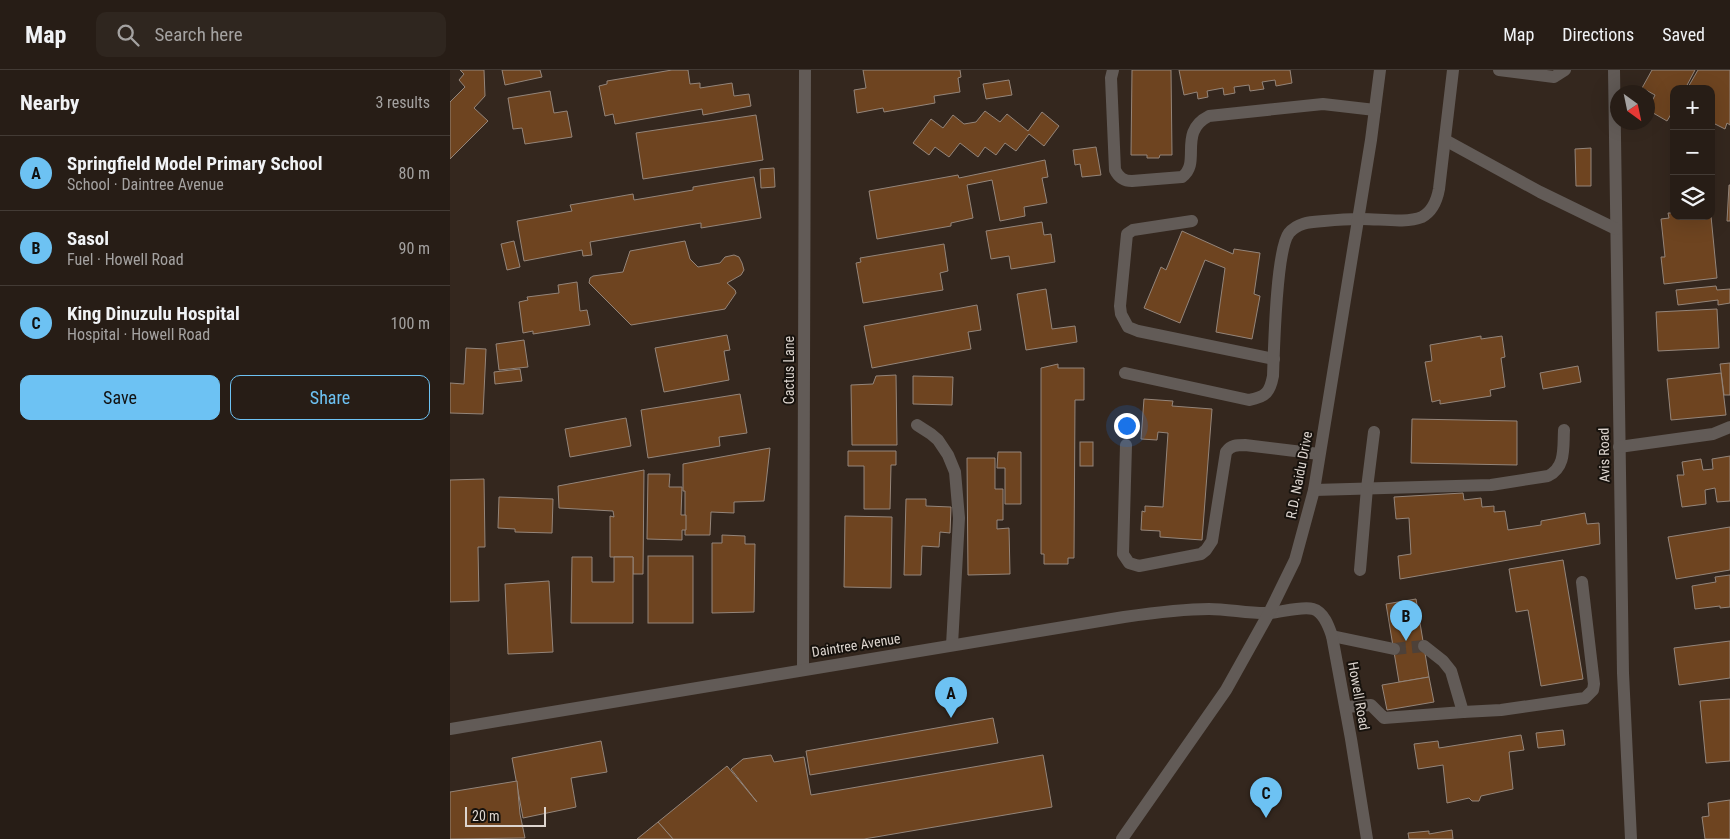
<!DOCTYPE html>
<meta charset="utf-8">
<style>
body{margin:0;font-family:"Roboto Condensed",sans-serif;background:#2f261f;color:#f1f3f6}
.controls{position:absolute;right:15px;top:15px;display:grid;overflow:hidden;border-radius:10px;box-shadow:0 5px 20px #0002}
.controls button{width:45px;height:45px;display:grid;place-items:center;padding:0;border:0;border-bottom:1px solid #433b35;background:#271d16;color:#f1f3f6;font:25px sans-serif}
.compass{position:absolute;left:1160px;top:15px;width:45px;height:45px;border-radius:50%;background:#271d16;box-shadow:0 5px 20px #0002;rotate:147deg}
.scale{position:absolute;left:15px;bottom:12px;width:81px;box-sizing:border-box;padding-left:5px;border:2px solid #ddd5cf;border-top:0;font-size:14px;line-height:18px;white-space:nowrap;color:#ddd5cf;-webkit-text-stroke:4px #17120d;paint-order:stroke}
.you{position:absolute;left:676px;top:355px;width:18px;height:18px;margin:-12px;border:4px solid #fff;border-radius:50%;background:#1a73e8;box-shadow:0 0 0 8px #1a73e833}
.badge{display:grid;place-items:center;width:32px;height:32px;border-radius:50%;background:#6dc2f3;color:#111;font-size:16px;font-weight:700}
.pin{position:absolute;translate:-50% -41px;filter:drop-shadow(0 1px 2px #0008)}
.pin::after{content:'';position:absolute;top:26px;width:18px;height:15px;background:inherit;clip-path:polygon(0 0,100% 0,50% 100%)}
.list{margin:0;padding:0;list-style:none}
h2{display:flex;justify-content:space-between;align-items:center;height:65px;margin:0;padding:0 20px;font-size:21px}
h2 small{font-size:16px;font-weight:400;color:#a4a2a1}
.list li{display:grid;grid-template-columns:32px 1fr auto;gap:15px;align-items:center;box-sizing:border-box;height:75px;padding:0 20px;border-top:1px solid #433b35}
.list b{display:block;font-size:19px;white-space:nowrap}
.list p{margin:0;font-size:16px;white-space:nowrap;color:#a4a2a1}
.list em{font-size:16px;font-style:normal;color:#a4a2a1}
.actions{display:flex;gap:10px;padding:15px 20px}
.actions a{flex:1;padding:11px 0;border:1px solid #6dc2f3;border-radius:10px;text-align:center;font-size:18px;color:#6dc2f3}
.actions .main{background:#6dc2f3;color:#111}
.icon{flex:none;width:28px;height:28px;fill:none;stroke:currentColor;stroke-width:2;stroke-linecap:round;stroke-linejoin:round}
.map{position:relative;flex:none;width:1280px;height:769px;overflow:hidden}
header{display:flex;align-items:center;gap:30px;box-sizing:border-box;height:70px;padding:0 25px;background:#271d16;border-bottom:1px solid #433b35}
header strong{font-size:24px}
nav{display:flex;gap:28px;margin-inline-start:auto;font-size:18px}
.search{width:350px;height:45px;background:#2f261f;display:flex;align-items:center;gap:12px;box-sizing:border-box;padding:0 18px;border-radius:10px;color:#a4a2a1;font-size:19px}
main{display:flex}
aside{flex:1;background:#271d16}
.map>svg:first-child{display:block}
.building{fill:#6e4420;stroke:#94857a}
.lines{fill:none;stroke-linecap:round;stroke-linejoin:round}
.minor-tunnel{stroke:#4d4139;stroke-width:12;stroke-dasharray:12 6;stroke-linecap:butt}
.minor{stroke:#625b57;stroke-width:12}
.labels{text-anchor:middle;stroke-width:4;stroke-linejoin:round;paint-order:stroke}
.street-label{font-size:14px;fill:#ddd5cf;stroke:#17120d}
</style>
<header>
<strong>Map</strong>
<div class="search"><svg class="icon" aria-label="search" viewBox="0 0 24 24"><circle cx="10" cy="10" r="6"/><path d="M15 15l6 6"/></svg>Search here</div>
<nav><a>Map</a><a>Directions</a><a>Saved</a></nav>
</header>
<main>
<aside>
<h2>Nearby<small>3 results</small></h2>
<ul class="list">
<li><span class="badge">A</span><div><b>Springfield Model Primary School</b><p>School · Daintree Avenue</p></div><em>80 m</em></li>
<li><span class="badge">B</span><div><b>Sasol</b><p>Fuel · Howell Road</p></div><em>90 m</em></li>
<li><span class="badge">C</span><div><b>King Dinuzulu Hospital</b><p>Hospital · Howell Road</p></div><em>100 m</em></li>
</ul>
<div class="actions"><a class="main">Save</a><a>Share</a></div>
</aside>
<div class="map">
<svg width="1280" height="769" viewBox="0 0 1280 769">
<rect width="100%" height="100%" fill="#34271e"/>
<g class="building">
<path d="M10 0H34L35 26 24 38 38 51 0 89V32L15 17 9 10 14 4Z"/>
<path d="M52 0H90L92 7 55 15Z"/>
<path d="M222 0H238L240 14 250 13V18L282 13 284 26 299 24 301 36 253 45 252 39 165 54 163 44 155 46 149 16 157 14V11Z"/>
<path d="M413 0H510L511 7 508 8 510 22 484 26 485 33 434 42 433 38 407 43 404 20 416 18Z"/>
<path d="M682 0H721L722 85H710L709 88H697V85H681Z"/>
<path d="M729 0H840L842 13 826 16 825 10 812 12 814 19 800 21 799 15 784 17 785 23 774 25 773 18 757 21 758 27 748 29 747 22 734 25Z"/>
<path d="M1202 0H1245L1235 19H1224V39L1217 51 1198 40 1205 25 1192 18Z"/>
<path d="M1248 0H1280V55L1277 53 1275 59 1261 52V19H1237Z"/>
<path d="M559 10 562 25 536 29 533 14Z"/>
<path d="M100 21 104 43 117 41 122 67 75 74 72 58 63 59 58 28Z"/>
<path d="M535 41 550 52 557 44 578 61 592 42 609 56 594 76 579 64 566 81 555 73 546 85 535 77 528 87 510 73 499 87 485 77 479 85 463 73 481 49 493 58 503 45 514 54 526 52Z"/>
<path d="M306 45 313 90 193 109 186 63Z"/>
<path d="M646 77 651 105 632 107 630 94 625 95 623 80Z"/>
<path d="M1141 78V116H1126L1125 79Z"/>
<path d="M595 90 598 107 592 108 597 133 574 137 575 146 550 151 542 110 517 115 523 148 501 153V156L427 169 419 121 508 105 509 108Z"/>
<path d="M324 98 325 117 311 118 310 99Z"/>
<path d="M304 107 311 148 251 158V153L140 172 142 185 133 186 132 180 74 191 67 151 122 141 120 135 183 124 184 130 243 120V117Z"/>
<path d="M1279 115H1280V151H1277Z"/>
<path d="M1218 143H1224V146H1261L1267 208 1214 214 1211 187H1215L1211 149 1219 148Z"/>
<path d="M592 152 594 165 601 164 605 192 561 199 559 186 541 189 536 161Z"/>
<path d="M732 161 783 184 784 179 810 183 804 224 810 226 802 269 766 262 775 198 755 190 730 253 694 238 711 197 716 200Z"/>
<path d="M64 171 70 197 57 200 51 174Z"/>
<path d="M235 171 240 189 248 197 270 193 275 187 284 185 289 187 292 193 294 200 291 205 277 213 285 220 286 223 275 239 181 255 139 213 140 208 143 206 173 202 180 181Z"/>
<path d="M494 174 498 201 490 203 493 220 413 233 406 193 411 192 410 188Z"/>
<path d="M127 212 130 241 137 240 140 255 83 264V261L73 263 69 232 78 230 77 227 109 223 108 215Z"/>
<path d="M1266 216 1267 220 1280 219V233L1268 235V230L1228 235 1226 220Z"/>
<path d="M596 219 602 259 625 256 627 272 576 280 567 224Z"/>
<path d="M527 235 531 260 518 262 521 279 422 298 414 256Z"/>
<path d="M1267 239 1269 278 1208 281 1206 242Z"/>
<path d="M277 265 280 280 274 281 279 310 214 322 205 278Z"/>
<path d="M1031 266V269L1052 266 1055 287 1051 288 1055 317 1040 320 1041 326 990 334V330L982 332 975 292 982 291 980 275Z"/>
<path d="M74 270 78 297 49 300 46 274Z"/>
<path d="M16 278 36 279 33 344 0 343V313L14 314Z"/>
<path d="M1280 293V325H1274L1270 294Z"/>
<path d="M608 294V298H634V330H625L624 488H618V494H594V484H591V298Z"/>
<path d="M1128 296 1131 312 1093 319 1090 303Z"/>
<path d="M70 299 72 311 45 314 44 302Z"/>
<path d="M1271 303 1276 345 1221 350 1217 309Z"/>
<path d="M446 305 447 375H402L401 315 423 314 426 306Z"/>
<path d="M463 306 503 307 502 335 463 334Z"/>
<path d="M290 324 297 363 269 367 270 376 198 388 191 340Z"/>
<path d="M694 329 723 331 722 336 762 339 752 470 710 467V461L691 460 692 441 695 442V436L713 437 718 363 708 362 707 370 691 369Z"/>
<path d="M176 348 181 376 120 387 115 359Z"/>
<path d="M962 349 1067 351V395L961 393Z"/>
<rect x="630" y="372" width="13" height="24"/>
<path d="M320 378 314 431 284 432V443L261 442 260 465H235V421H233V394Z"/>
<path d="M398 381H446V395H441L440 439H414V396H398Z"/>
<path d="M548 382H571V434H555V398H547Z"/>
<path d="M1280 386V431L1267 432 1265 418 1255 420 1256 434 1232 437 1227 405H1234L1232 392 1251 389 1253 400 1263 399 1262 389Z"/>
<path d="M517 388H545V419H553V450H547V459L559 458 560 504 518 505Z"/>
<path d="M194 400 193 504H183V487H160V446L164 447 163 441 109 438 108 416Z"/>
<path d="M198 404H220L219 417H232L231 445H236V460H232V470L197 469Z"/>
<path d="M34 409 35 477H28L29 531 0 532V410Z"/>
<path d="M1013 423 1014 430 1031 428 1032 437 1044 436V442L1055 441 1058 460 1091 455V451L1135 443 1137 454 1149 453 1150 474 950 509 948 486 961 484 959 448 946 449 944 427Z"/>
<path d="M49 427 103 429 102 463 65 462V459L48 458Z"/>
<path d="M456 429H476V436L501 437 500 463 490 462 489 477 472 476 471 505H454Z"/>
<path d="M395 446 442 447 441 518 394 517Z"/>
<path d="M1280 457V500L1226 509 1218 467Z"/>
<path d="M272 465 295 466V474H305L304 542 262 543V473H272Z"/>
<rect x="198" y="486" width="45" height="67"/>
<path d="M122 487H142V512H164V487H183V553H121Z"/>
<path d="M1113 490 1133 609 1091 616 1078 540 1066 542 1059 499Z"/>
<path d="M1280 505V537L1270 538V536L1245 539 1242 516 1266 512 1265 507Z"/>
<path d="M99 511 103 582 58 584 55 514Z"/>
<path d="M966 529 979 607 949 612 936 534Z"/>
<path d="M1280 571V608L1229 615 1224 578Z"/>
<path d="M979 607 984 632 937 640 932 615Z"/>
<path d="M1280 629V691L1256 693 1250 631Z"/>
<path d="M543 648 548 673 360 705 356 681Z"/>
<path d="M1113 660 1115 675 1088 678 1086 663Z"/>
<path d="M1071 665 1074 680 1059 682 1063 719 1031 726 1029 731H1022L1019 728 997 733 993 695 968 699 964 674 988 671 989 678Z"/>
<path d="M151 671 157 702 121 708 126 737 73 748 62 688Z"/>
<path d="M321 685 324 692 354 687 361 725 593 685 602 737 414 769H223L208 752 277 696 307 732 281 699 293 689Z"/>
<path d="M67 711 70 744 75 768 0 769V722Z"/>
<path d="M1280 730V769H1255L1252 747 1259 746 1258 733Z"/>
<path d="M208 752 223 769H187Z"/>
<path d="M1002 760 1003 769H959L958 763 979 761V764Z"/>
</g>
<g class="lines">
<path class="minor-tunnel" d="M944 579 974 576"/>
<g class="minor">
<path d="M663 0 661 8 665 100C669 108 674 111 682 111L732 107C752 93 727 62 759 46L873 34 925 40"/>
<path d="M1049 0 1104 7 1115 0"/>
<path d="M1164 0 1173 603 1181 769"/>
<path d="M995 70 1090 122 1166 159"/>
<path d="M742 151 683 160 677 164 670 236 671 244 678 257 688 261 824 289"/>
<path d="M675 303 799 330C816 327 820 322 823 306 824 280 826 180 839 163 848 152 861 152 874 151 885 150 896 149 908 149 926 148 955 154 972 147 983 141 987 130 989 119L1003 0"/>
<path d="M467 355 481 364 488 370 498 385 505 402 509 448 502 575"/>
<path d="M676 375 673 484 679 493 689 496 751 484 756 480 762 471 776 382C781 375 787 375 795 375L869 384"/>
<path d="M1169 377 1263 364 1280 357"/>
<path d="M864 420 1041 415 1098 406C1116 397 1113 378 1114 360"/>
<path d="M910 500 917 418 924 362"/>
<path d="M882 566 944 579"/>
<path d="M353 599 355 0"/>
<path d="M896 637 921 635 934 648 1013 642 1001 601 993 591 974 576"/>
<path d="M1013 642 1051 640 1135 628 1143 620 1144 614 1132 512"/>
<path d="M0 659 674 547C702 543 730 539 759 539 779 539 800 544 820 543 832 542 852 536 863 539 874 542 879 557 882 566L901 669 917 769"/>
<path d="M672 769 776 620 819 543 845 490 864 420 921 70 930 0"/>
</g>
</g>
<g class="labels">
<g class="street-label">
<text transform="translate(339 300) rotate(-90)" y="5">Cactus Lane</text>
<text transform="translate(1154 385) rotate(-91)" y="5">Avis Road</text>
<text transform="translate(849 405) rotate(-79)" y="5">R.D. Naidu Drive</text>
<text transform="translate(406 575) rotate(-9)" y="5">Daintree Avenue</text>
<text transform="translate(909 626) rotate(80)" y="5">Howell Road</text>
</g>
</g>
</svg>
<div class="controls">
<button>+</button>
<button>−</button>
<button><svg class="icon" aria-label="layers" viewBox="0 0 24 24"><path d="M12 4l9 5-9 5-9-5zM3 14l9 5 9-5"/></svg></button>
</div>
<svg class="compass" viewBox="-18 -18 36 36"><path d="M0-13l5 13h-10z" fill="#e53935"/><path d="M0 13l5-13h-10z" fill="#a4a2a1"/></svg>
<div class="scale">20 m</div>
<div class="you"></div>
<div class="pin badge" style="left:501px;top:648px">A</div>
<div class="pin badge" style="left:956px;top:571px">B</div>
<div class="pin badge" style="left:816px;top:748px">C</div>
</div>
</main>
